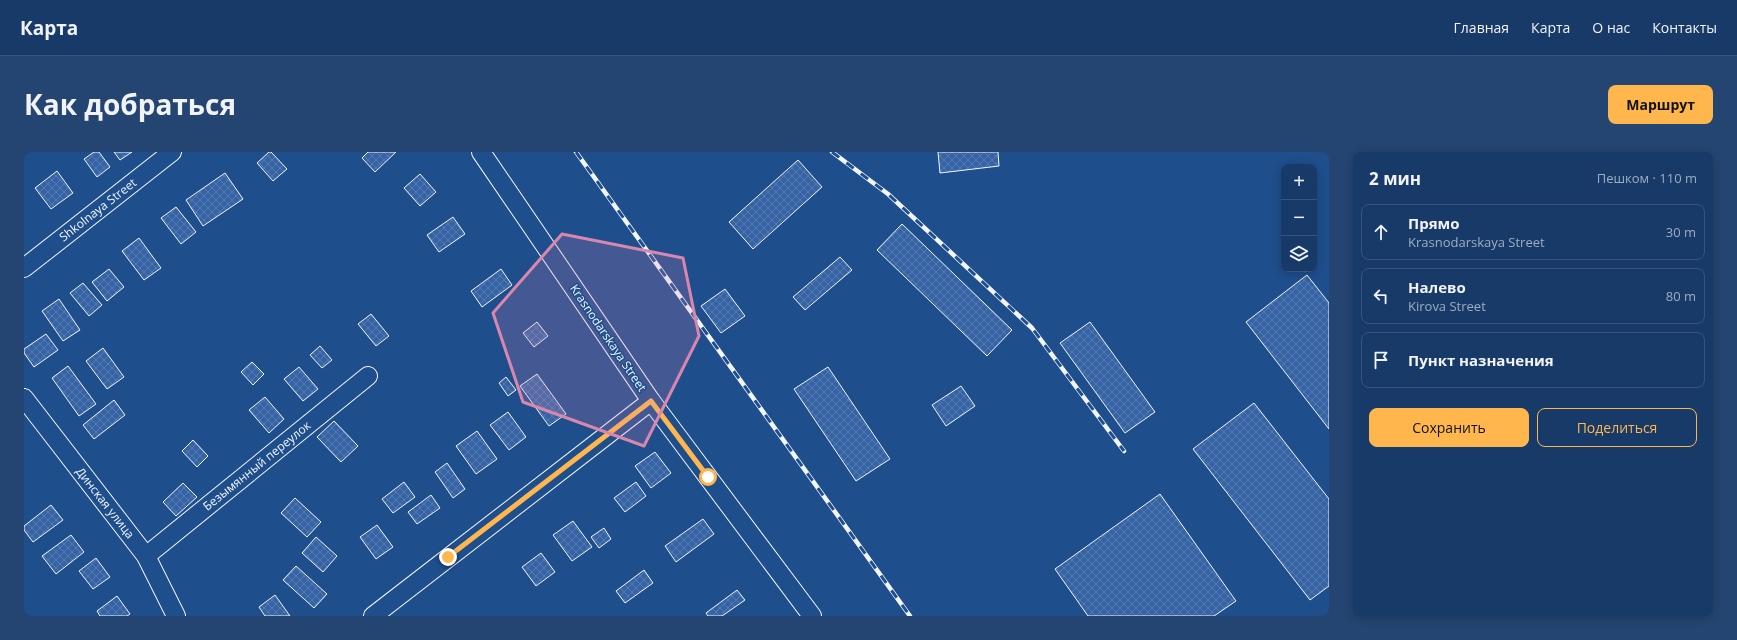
<!DOCTYPE html>
<html lang="ru">
<meta charset="utf-8">
<style>
body{margin:0;font-family:"Open Sans",sans-serif;background:#244571;color:#f1f3f6}
.controls{position:absolute;right:12px;top:12px;display:grid;overflow:hidden;border-radius:8px;box-shadow:0 2px 10px #0003}
.controls button{width:36px;height:36px;display:grid;place-items:center;padding:0;border:0;border-bottom:1px solid #36547d;background:#173a69;color:#f1f3f6;font:20px sans-serif}
.stop{position:absolute;width:12px;height:12px;margin:-9px;border:3px solid #ffb74d;border-radius:50%;background:#fff}
.stop.end{background:#ffb74d;border-color:#fff;box-shadow:0 1px 4px #0008}
.list{margin:0;padding:0;list-style:none}
h2{display:flex;justify-content:space-between;align-items:center;height:52px;margin:0;padding:0 16px;font-size:17px}
h2 small{font-size:13px;font-weight:400;color:#9eadc0}
.list li{display:grid;grid-template-columns:26px 1fr auto;gap:12px;align-items:center;box-sizing:border-box;height:56px;margin:0 8px 8px;padding:0 8px;border:1px solid #36547d;border-radius:8px}
.list b{display:block;font-size:15px;white-space:nowrap}
.list p{margin:0;font-size:13px;white-space:nowrap;color:#9eadc0}
.list em{font-size:13px;font-style:normal;color:#9eadc0}
.actions{display:flex;gap:8px;padding:12px 16px}
.actions a{flex:1;padding:9px 0;border:1px solid #ffb74d;border-radius:8px;text-align:center;font-size:14px;color:#ffb74d}
.actions .main{background:#ffb74d;color:#111}
.icon{flex:none;width:22px;height:22px;fill:none;stroke:currentColor;stroke-width:2;stroke-linecap:round;stroke-linejoin:round}
.map{position:relative;flex:none;width:1305px;height:464px;overflow:hidden;border-radius:8px}
header{display:flex;align-items:center;gap:24px;box-sizing:border-box;height:56px;padding:0 20px;background:#173a69;border-bottom:1px solid #36547d}
header strong{font-size:19px}
nav{display:flex;gap:22px;margin-inline-start:auto;font-size:14px}
.intro{display:flex;align-items:center;justify-content:space-between;box-sizing:border-box;height:96px;padding:0 24px}
h1{margin:0;font-size:28px}
.button{padding:10px 18px;border-radius:8px;background:#ffb74d;color:#111;font-size:14px;font-weight:700}
main{display:flex;gap:24px;padding:0 24px}
aside{flex:1;background:#173a69;border-radius:8px;box-shadow:0 2px 10px #0003}
.map>svg:first-child{display:block}
.building{fill:url(#building-cross-hatch);stroke:#f2f6ff}
.lines{fill:none;stroke-linecap:round;stroke-linejoin:round}
.minor-casing{stroke:#f2f6ff;stroke-width:20}
.minor{stroke:#1f4e8c;stroke-width:18}
.rail-casing{stroke:#f2f6ff;stroke-width:4.5}
.rail{stroke:#1f4e8c;stroke-width:3;stroke-dasharray:9;stroke-linecap:butt}
.route{stroke:#ffb74d;stroke-width:5}
.marked{fill:#da87ad;fill-opacity:0.2;stroke:#da87ad;stroke-width:3;stroke-linejoin:round}
.labels{text-anchor:middle;stroke-width:3;stroke-linejoin:round;paint-order:stroke}
.street-label{font-size:12px;fill:#f2f6ff;stroke:#1f4e8c}
</style>
<header>
<strong>Карта</strong>
<nav><a>Главная</a><a>Карта</a><a>О нас</a><a>Контакты</a></nav>
</header>
<div class="intro"><h1>Как добраться</h1><a class="button">Маршрут</a></div>
<main>
<div class="map">
<svg width="1305" height="464" viewBox="0 0 1305 464">
<defs>
<pattern id="building-cross-hatch" width="8" height="8" patternUnits="userSpaceOnUse"><rect width="8" height="8" fill="#3563a3"/><path d="M0 0l8 8M0 8l8-8" fill="none" stroke="#537ab1"/></pattern>
</defs>
<rect width="100%" height="100%" fill="#1f4e8c"/>
<g class="building">
<path d="M70 0H75L86 15 73 25 60 7Z"/>
<path d="M90 0H108L96 8Z"/>
<path d="M245 0H247L263 17 249 29 233 11Z"/>
<path d="M344 0H372L351 20 338 6Z"/>
<path d="M914 0H974L975 14 916 21Z"/>
<path d="M774 8 798 35 729 97 705 70Z"/>
<path d="M33 19 49 41 27 57 11 36Z"/>
<path d="M201 21 219 47 179 74 162 48Z"/>
<path d="M396 22 412 40 396 54 380 36Z"/>
<path d="M152 55 172 80 157 92 137 66Z"/>
<path d="M429 65 441 82 415 100 403 83Z"/>
<path d="M878 72 988 178 963 204 853 98Z"/>
<path d="M115 86 137 116 120 128 98 99Z"/>
<path d="M816 105 828 118 781 158 769 145Z"/>
<path d="M85 117 100 135 83 149 68 130Z"/>
<path d="M477 117 488 133 458 155 447 139Z"/>
<path d="M1283 123 1305 151V277L1222 170Z"/>
<path d="M59 131 78 153 65 164 46 141Z"/>
<path d="M701 137 721 164 697 181 677 154Z"/>
<path d="M35 147 56 178 39 189 18 159Z"/>
<path d="M347 162 365 184 352 194 334 172Z"/>
<path d="M513 170 524 184 510 195 499 181Z"/>
<path d="M1066 170 1131 260 1101 281 1036 191Z"/>
<path d="M22 182 34 198 10 215 0 201V197Z"/>
<path d="M296 194 308 208 298 216 286 203Z"/>
<path d="M79 196 100 225 83 237 62 209Z"/>
<path d="M228 210 240 222 229 233 217 220Z"/>
<path d="M44 214 72 252 55 264 28 226Z"/>
<path d="M275 215 294 237 279 249 260 227Z"/>
<path d="M804 215 866 307 832 329 770 237Z"/>
<path d="M513 222 542 262 525 274 496 234Z"/>
<path d="M482 225 492 238 484 244 475 231Z"/>
<path d="M937 234 951 254 922 274 908 253Z"/>
<path d="M241 245 260 267 245 281 225 258Z"/>
<path d="M90 248 101 263 70 287 59 273Z"/>
<path d="M1230 251 1305 347V434L1286 448 1169 297Z"/>
<path d="M484 260 502 285 485 298 466 273Z"/>
<path d="M310 269 334 294 317 310 293 285Z"/>
<path d="M453 279 473 307 452 322 432 294Z"/>
<path d="M169 288 184 304 173 315 158 299Z"/>
<path d="M631 300 647 321 627 336 611 314Z"/>
<path d="M423 311 441 337 429 346 411 320Z"/>
<path d="M380 330 391 345 369 361 358 347Z"/>
<path d="M612 330 622 344 601 360 590 346Z"/>
<path d="M159 331 173 345 152 364 139 350Z"/>
<path d="M1136 342 1212 449 1190 464H1064L1031 417Z"/>
<path d="M407 343 416 356 393 372 384 360Z"/>
<path d="M271 346 297 370 283 385 257 361Z"/>
<path d="M27 353 39 368 9 390 0 378V374Z"/>
<path d="M679 367 690 382 652 410 641 394Z"/>
<path d="M549 369 568 395 548 409 529 383Z"/>
<path d="M353 373 369 395 352 407 336 385Z"/>
<path d="M580 376 587 387 575 396 567 385Z"/>
<path d="M47 383 60 400 32 422 18 404Z"/>
<path d="M292 385 313 404 299 420 278 401Z"/>
<path d="M517 401 531 420 512 434 498 415Z"/>
<path d="M72 406 86 425 69 437 55 419Z"/>
<path d="M272 414 303 442 290 456 259 428Z"/>
<path d="M620 418 629 431 601 451 592 439Z"/>
<path d="M713 438 721 448 698 464H684L682 461Z"/>
<path d="M251 443 266 464H241L235 455Z"/>
<path d="M93 444 106 462 103 464H76L73 459Z"/>
</g>
<g class="lines">
<defs>
<g id="minor">
<path d="M457 0 627 249 788 464"/>
<path d="M0 116 148 0"/>
<path d="M0 246 122 404 152 464"/>
<path d="M122 404 344 224"/>
<path d="M349 464 627 249"/>
</g>
</defs>
<use href="#minor" class="minor-casing"/>
<use href="#minor" class="minor"/>
<defs>
<g id="rail">
<path d="M552 0 886 464"/>
<path d="M808 0 864 42 1008 176 1100 299"/>
</g>
</defs>
<use href="#rail" class="rail-casing"/>
<use href="#rail" class="rail"/>
</g>
<g class="lines">
<path class="route" d="M424 405 627 249 684 325"/>
</g>
<path class="marked" d="M538 82 659 106 675 184 620 294 499 250 469 161Z"/>
<g class="labels">
<g class="street-label">
<text transform="translate(74 58) rotate(-38)" y="4">Shkolnaya Street</text>
<text transform="translate(584 186) rotate(56)" y="4">Krasnodarskaya Street</text>
<text transform="translate(233 314) rotate(-39)" y="4">Безымянный переулок</text>
<text transform="translate(81 351) rotate(52)" y="4">Динская улица</text>
</g>
</g>
</svg>
<div class="controls">
<button>+</button>
<button>−</button>
<button><svg class="icon" aria-label="layers" viewBox="0 0 24 24"><path d="M12 4l9 5-9 5-9-5zM3 14l9 5 9-5"/></svg></button>
</div>
<div class="stop" style="left:684px;top:325px"></div>
<div class="stop end" style="left:424px;top:405px"></div>
</div>
<aside>
<h2>2 мин<small>Пешком · 110 m</small></h2>
<ul class="list">
<li><svg class="icon" aria-label="ahead" viewBox="0 0 24 24"><path d="M12 20V5M6 11l6-6 6 6"/></svg><div><b>Прямо</b><p>Krasnodarskaya Street</p></div><em>30 m</em></li>
<li><svg class="icon" aria-label="left" viewBox="0 0 24 24"><path d="M17 20v-9H6M10 6l-5 5 5 5"/></svg><div><b>Налево</b><p>Kirova Street</p></div><em>80 m</em></li>
<li><svg class="icon" aria-label="arrive" viewBox="0 0 24 24"><path d="M6 21V4h12l-3 4 3 4H6"/></svg><div><b>Пункт назначения</b></div></li>
</ul>
<div class="actions"><a class="main">Сохранить</a><a>Поделиться</a></div>
</aside>
</main>
